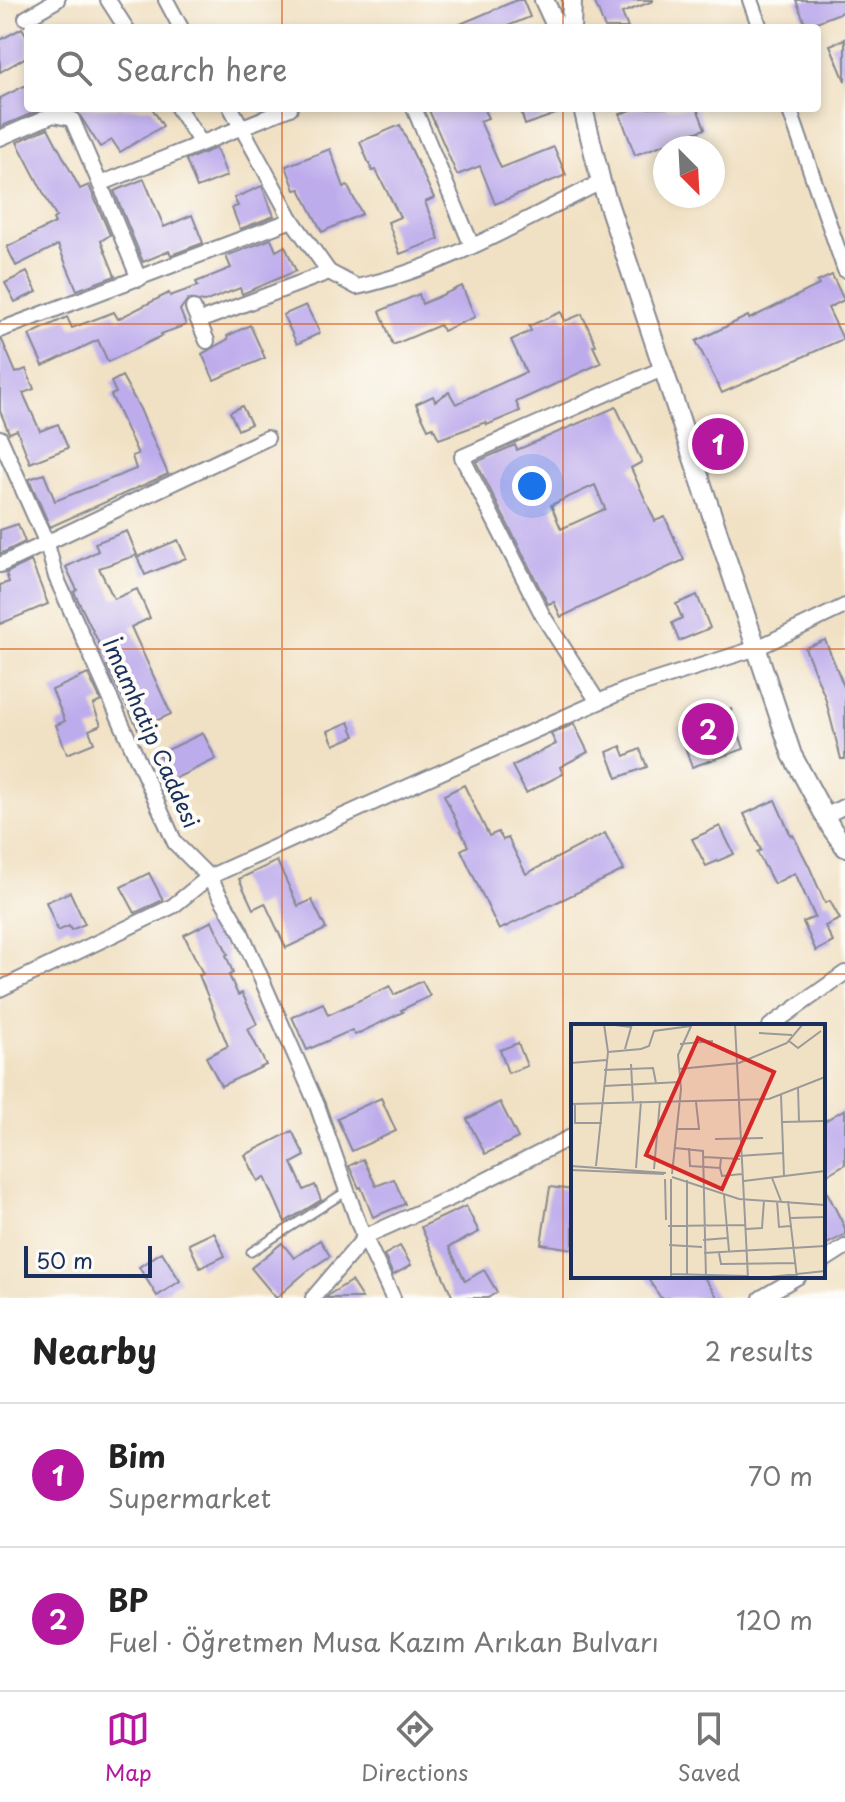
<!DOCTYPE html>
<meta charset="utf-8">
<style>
body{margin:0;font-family:"Playpen Sans",sans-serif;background:#f2f2f2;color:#222}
.compass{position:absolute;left:653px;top:136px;width:72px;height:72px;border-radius:50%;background:#fff;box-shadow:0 4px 12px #0003;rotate:156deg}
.scale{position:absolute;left:24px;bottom:20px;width:128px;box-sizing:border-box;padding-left:8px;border:4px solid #1b2f5e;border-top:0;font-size:22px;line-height:28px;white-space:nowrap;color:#1b2f5e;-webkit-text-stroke:6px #fdfcf7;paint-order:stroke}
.you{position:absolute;left:532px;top:486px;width:28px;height:28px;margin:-20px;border:6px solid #fff;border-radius:50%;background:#1a73e8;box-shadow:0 0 0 12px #1a73e833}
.badge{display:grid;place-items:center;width:52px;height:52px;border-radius:50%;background:#b5179e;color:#fff;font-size:26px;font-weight:700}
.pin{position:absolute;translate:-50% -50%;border:4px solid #fff;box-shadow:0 2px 8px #0006}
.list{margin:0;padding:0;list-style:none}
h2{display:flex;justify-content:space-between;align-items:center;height:104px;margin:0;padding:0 32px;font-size:34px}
h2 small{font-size:26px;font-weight:400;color:#767676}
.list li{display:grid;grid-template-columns:52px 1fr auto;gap:24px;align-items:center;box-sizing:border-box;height:144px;padding:0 32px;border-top:2px solid #e0e0e0}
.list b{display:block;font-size:30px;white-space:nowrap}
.list p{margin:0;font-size:26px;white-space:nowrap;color:#767676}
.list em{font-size:26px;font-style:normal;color:#767676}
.icon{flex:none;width:44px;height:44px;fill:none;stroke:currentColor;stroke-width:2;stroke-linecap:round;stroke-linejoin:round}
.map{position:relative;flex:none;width:845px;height:1298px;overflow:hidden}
.search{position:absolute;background:#fff;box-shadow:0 4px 12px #0003;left:24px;right:24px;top:24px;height:88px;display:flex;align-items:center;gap:20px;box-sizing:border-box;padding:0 28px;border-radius:8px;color:#767676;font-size:30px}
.sheet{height:392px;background:#fff}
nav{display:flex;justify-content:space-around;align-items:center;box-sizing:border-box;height:112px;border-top:2px solid #e0e0e0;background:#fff;font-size:22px;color:#767676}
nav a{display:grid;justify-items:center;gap:4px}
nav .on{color:#b5179e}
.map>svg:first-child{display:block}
.building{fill:#bdacec;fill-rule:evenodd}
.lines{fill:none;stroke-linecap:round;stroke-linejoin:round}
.lane-casing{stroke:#868891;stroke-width:11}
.street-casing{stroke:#868891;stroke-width:18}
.secondary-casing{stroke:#868891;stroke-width:22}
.lane{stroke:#fff;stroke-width:7}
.street{stroke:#fff;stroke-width:14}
.secondary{stroke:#fff;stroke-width:18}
.grid{fill:none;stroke:#d45514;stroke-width:2;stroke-opacity:0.55}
.labels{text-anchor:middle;stroke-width:8;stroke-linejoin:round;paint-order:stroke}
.street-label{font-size:22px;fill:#1b2f5e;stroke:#fdfcf7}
.inset-road{fill:none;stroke:#9b9a9b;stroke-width:2}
.view{fill:#d62828;fill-opacity:0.15;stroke:#d62828;stroke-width:4}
.inset-edge{fill:none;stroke:#1b2f5e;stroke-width:4}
</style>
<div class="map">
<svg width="845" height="1298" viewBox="0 0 845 1298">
<rect width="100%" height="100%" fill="#fdfcf7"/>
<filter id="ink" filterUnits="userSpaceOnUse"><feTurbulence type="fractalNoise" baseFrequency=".0125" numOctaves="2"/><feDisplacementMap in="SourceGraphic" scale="16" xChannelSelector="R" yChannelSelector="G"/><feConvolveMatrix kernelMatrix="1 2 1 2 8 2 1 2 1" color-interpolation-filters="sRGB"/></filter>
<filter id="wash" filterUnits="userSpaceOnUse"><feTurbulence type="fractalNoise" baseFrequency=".006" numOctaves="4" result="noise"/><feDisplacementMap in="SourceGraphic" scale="32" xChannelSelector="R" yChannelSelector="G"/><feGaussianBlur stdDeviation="1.8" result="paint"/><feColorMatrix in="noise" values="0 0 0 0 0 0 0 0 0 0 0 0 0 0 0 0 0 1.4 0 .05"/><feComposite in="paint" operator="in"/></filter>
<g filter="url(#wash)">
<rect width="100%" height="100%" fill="#f1e1c4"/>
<g id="blocks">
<g class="building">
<path d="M517 0H523L530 17 503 28H451Z"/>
<path d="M594 0H653V1L622 13 628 28H605Z"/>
<path d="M796 0H845V11L806 26Z"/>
<path d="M22 28 28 38V56L0 72V40Z"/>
<path d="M845 39V81L830 45Z"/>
<path d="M28 84V108L40 110 0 127V98Z"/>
<path d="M75 108H152L163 126 120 152 112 140 100 147Z"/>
<path d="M428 108H483L488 118 480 121 501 168 554 147 566 175 495 204 480 166 457 175Z"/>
<path d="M529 108H566L567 110 525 125 521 111Z"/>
<path d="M637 108H697L705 129 635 155 620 114Z"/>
<path d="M400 125 434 198 425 202 439 239 400 254 388 222 400 217 376 170 372 171 360 142Z"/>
<path d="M48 128 80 189 89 185 110 235 101 241 115 276 77 290 58 245 16 266 7 247 55 223 53 219 56 217 17 142Z"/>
<path d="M216 148 227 176 197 188 186 160Z"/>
<path d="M330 149 344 187 347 185 362 214 322 232 300 189 295 190 286 166Z"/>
<path d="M144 179 164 227 192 215 203 243 171 255 169 251 143 262 114 191Z"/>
<path d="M262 186 274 216 240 229 232 208 238 206 234 198Z"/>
<path d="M271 239 276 251 285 246 296 271 242 294 240 288 204 302 188 299 180 310 186 325 161 334 162 336 108 362 98 340 43 366 29 335 67 317 72 328 114 312 118 319 169 293 170 296 198 286 196 282 231 268 226 256Z"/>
<path d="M27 272 37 292 15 302 5 283Z"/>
<path d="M832 275 844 300 828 308 843 339 722 393 696 341 748 316 749 319 819 285 817 282Z"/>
<path d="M462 286 475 317 443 331 440 325 393 345 380 311 419 294 422 304Z"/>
<path d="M306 305 320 333 297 344 283 315Z"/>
<path d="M561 312 565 321 582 314 596 345 593 346 601 363 516 402 520 411 487 425 486 422 439 439 433 427 428 429 416 404 433 396 435 401 449 392 456 404 526 372 511 340 531 331 529 326Z"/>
<path d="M250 325 265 358 214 380 202 354 228 339 227 336Z"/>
<path d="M0 340H2L16 373 26 369 34 389 23 393 40 431 58 424 68 448 30 463 17 430 9 433 0 411Z"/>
<path d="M122 376 140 409 168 474 50 527 29 479 44 474 55 501 136 469 132 456 138 454 111 395 116 393 111 382Z"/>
<path d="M242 406 251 424 238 430 230 412Z"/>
<path d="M616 407 642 462 631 468 655 521 665 517 684 560 561 617 554 602 548 604 476 462 515 445 517 450ZM595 485 605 509 561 529 551 505Z"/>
<path d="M18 524 25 542 0 554V530Z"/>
<path d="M127 531 137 555 99 568 114 599 137 589 150 618 131 627 171 714 138 729 107 666 109 665 106 658 74 592 77 590 66 567 98 551 95 543Z"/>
<path d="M178 540 186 558 145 575 137 557Z"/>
<path d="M31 561 48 604 0 624V585L9 582 6 573Z"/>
<path d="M697 595 710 628 679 641 672 623 682 618 676 604Z"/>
<path d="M825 640 845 689V759H841L825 697 805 648Z"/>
<path d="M88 674 101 701 93 705 101 725 89 730 94 743 67 754 56 725 65 721 52 690Z"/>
<path d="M731 709 744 749 692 767 678 727Z"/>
<path d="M349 722 355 736 334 745 328 731Z"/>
<path d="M574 724 588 752 560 767 563 774 526 793 512 766 556 744 551 734Z"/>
<path d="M203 733 216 759 172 780 159 754Z"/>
<path d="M621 746 625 756 640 749 647 767 617 778 607 752Z"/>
<path d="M464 785 489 836 498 832 503 840 508 838 526 874 605 833 624 870 499 930 461 850 468 846 444 795Z"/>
<path d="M775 800 791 836 793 835 809 866 825 903 830 901 840 919 825 926 833 942 816 951 803 922 815 917 795 873 774 884 757 852 761 850 744 814Z"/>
<path d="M720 826 734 854 706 866 692 839Z"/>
<path d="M277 861 298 906 312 900 326 929 286 948 265 903 253 909 239 879Z"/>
<path d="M149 873 163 900 135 913 121 887Z"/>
<path d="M70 892 85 924 71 930 69 926 58 931 46 902Z"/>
<path d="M212 921 228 954 226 955 233 973 229 975 238 995 242 993 257 1024 248 1029 266 1065 221 1086 206 1057 228 1046 199 975 203 974 184 935Z"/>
<path d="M422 981 430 996 401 1010 403 1012 355 1035 352 1030 307 1050 292 1017 323 1003 328 1015 390 986 394 995Z"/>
<path d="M518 1043 527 1066 508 1073 500 1050Z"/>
<path d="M381 1098 396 1131 352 1151 337 1118Z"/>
<path d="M500 1102 518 1138 485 1154 467 1119Z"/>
<path d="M845 1109V1164L823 1177V1122Z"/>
<path d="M292 1131 305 1156 292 1163 304 1190 315 1185 321 1200 285 1222 265 1177 258 1181 245 1155Z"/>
<path d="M363 1159 376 1186 394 1179 405 1204 373 1217 361 1187 359 1188 349 1166Z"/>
<path d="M823 1184 845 1228V1235L823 1246Z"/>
<path d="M550 1187 573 1190V1249L541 1244Z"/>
<path d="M466 1206 479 1232 449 1247 465 1281 484 1270 497 1292 488 1298H453L421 1227Z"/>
<path d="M214 1232 225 1256 200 1268 189 1244Z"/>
<path d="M320 1240 330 1256 306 1272 276 1298 251 1268 282 1243 294 1258Z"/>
<path d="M400 1246 411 1265 393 1275 384 1255Z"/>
<path d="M162 1252 180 1281 157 1296 139 1267Z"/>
<path d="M646 1276H703L718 1298H661Z"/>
<path d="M351 1281 362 1298H326L330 1294Z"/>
</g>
</g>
</g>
<g filter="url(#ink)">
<use href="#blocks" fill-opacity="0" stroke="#868891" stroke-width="2"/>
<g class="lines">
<defs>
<path id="lane" d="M251 1252 347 1191"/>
<g id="street">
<path d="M108 0 126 28"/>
<path d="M166 0 181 28"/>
<path d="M750 0 760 28"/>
<path d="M26 18 57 0"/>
<path d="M178 108 201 143"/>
<path d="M231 108 292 220 329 272 357 287C443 268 522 221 601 182"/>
<path d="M414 108 472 246"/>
<path d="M789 108 845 270"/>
<path d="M0 138 53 115 72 119 100 184"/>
<path d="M139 279 100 184 290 108"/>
<path d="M193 308 207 341"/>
<path d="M199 321 329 272"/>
<path d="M0 330 292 220"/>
<path d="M0 438 47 544 56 577 175 843 209 877 240 930 317 1105 359 1225 393 1298"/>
<path d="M0 565 267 438"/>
<path d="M598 702 543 616 462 457 662 369"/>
<path d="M825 816 845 806"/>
<path d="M0 989 173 906 209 877 381 799 628 689 757 648 845 606"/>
<path d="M770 1026 845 973"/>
<path d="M823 1261 845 1247"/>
<path d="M313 1298 366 1236 453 1197 573 1136"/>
<path d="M761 1298 799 1276"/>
</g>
<g id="secondary">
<path d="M544 0 557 28"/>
<path d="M571 28 572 0"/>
<path d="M583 108 601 182 792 755 832 829 845 847"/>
</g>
</defs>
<use href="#lane" class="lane-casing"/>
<use href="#street" class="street-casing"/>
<use href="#secondary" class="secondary-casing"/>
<use href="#lane" class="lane"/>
<use href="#street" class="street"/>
<use href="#secondary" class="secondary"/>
</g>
</g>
<path class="grid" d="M282 0V28M563 0V28M282 108V1298M563 108V1298M0 324H845M0 649H845M0 974H845"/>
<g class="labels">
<g class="street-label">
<text transform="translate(151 733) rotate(66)" y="8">İmamhatip Caddesi</text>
</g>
</g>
<g transform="translate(571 1024)">
<rect width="254" height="254" fill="#f1e1c4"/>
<path class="inset-road" d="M35 0 60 3M164 0 177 254M188 9 221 11M218 17 227 24 250 7M109 20 142 17M54 25 61 0M37 28 70 25 78 22 83 7 120 2M0 39 35 36M60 40 62 77M108 45 168 39 216 19 232 0M33 46 82 44 85 59M33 62 109 58M227 63 228 98M210 71 213 152M0 80 198 75 254 53M4 80V99H31M212 98 254 97M106 105H128L125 78M144 115 192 114M104 124 132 127 135 254M118 124 119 142 149 144 150 134M168 132 212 129M133 133 169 135M0 142 95 149M25 142 37 28 33 0M65 144 70 77M149 144 151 152 171 150M83 145 89 77M0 146 93 150M101 150 110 65 107 31 121 0M101 153 168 175 254 181M201 154 210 177M94 155 95 196M100 155V254M173 157 254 147M153 171 158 227M206 177 208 203 219 202M217 177 226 254M219 194 254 193M97 202 174 201M175 205 191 204 193 176M132 216 156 214M98 221 131 223M133 229 254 222M148 229 150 240 224 239M100 250 177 252M116 250V156M189 254 254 247"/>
<path class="view" d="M127 14 203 48 151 165 75 131Z"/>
<rect width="254" height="254" class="inset-edge"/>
</g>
</svg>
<svg class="compass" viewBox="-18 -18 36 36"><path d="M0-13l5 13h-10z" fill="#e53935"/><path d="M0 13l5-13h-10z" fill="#767676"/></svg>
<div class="scale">50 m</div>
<div class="you"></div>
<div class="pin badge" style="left:718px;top:444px">1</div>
<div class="pin badge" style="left:708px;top:729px">2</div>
<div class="search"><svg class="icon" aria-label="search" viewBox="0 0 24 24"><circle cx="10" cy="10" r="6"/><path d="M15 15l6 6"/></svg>Search here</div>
</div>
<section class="sheet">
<h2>Nearby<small>2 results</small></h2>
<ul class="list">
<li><span class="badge">1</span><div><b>Bim</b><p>Supermarket</p></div><em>70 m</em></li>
<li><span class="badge">2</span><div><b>BP</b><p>Fuel · Öğretmen Musa Kazım Arıkan Bulvarı</p></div><em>120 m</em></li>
</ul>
</section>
<nav>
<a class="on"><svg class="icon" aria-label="map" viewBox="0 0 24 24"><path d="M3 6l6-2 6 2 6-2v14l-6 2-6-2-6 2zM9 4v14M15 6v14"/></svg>Map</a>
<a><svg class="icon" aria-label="directions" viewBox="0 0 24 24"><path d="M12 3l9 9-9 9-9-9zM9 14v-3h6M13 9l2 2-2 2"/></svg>Directions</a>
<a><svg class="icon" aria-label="saved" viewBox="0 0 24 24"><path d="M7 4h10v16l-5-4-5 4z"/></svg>Saved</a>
</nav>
